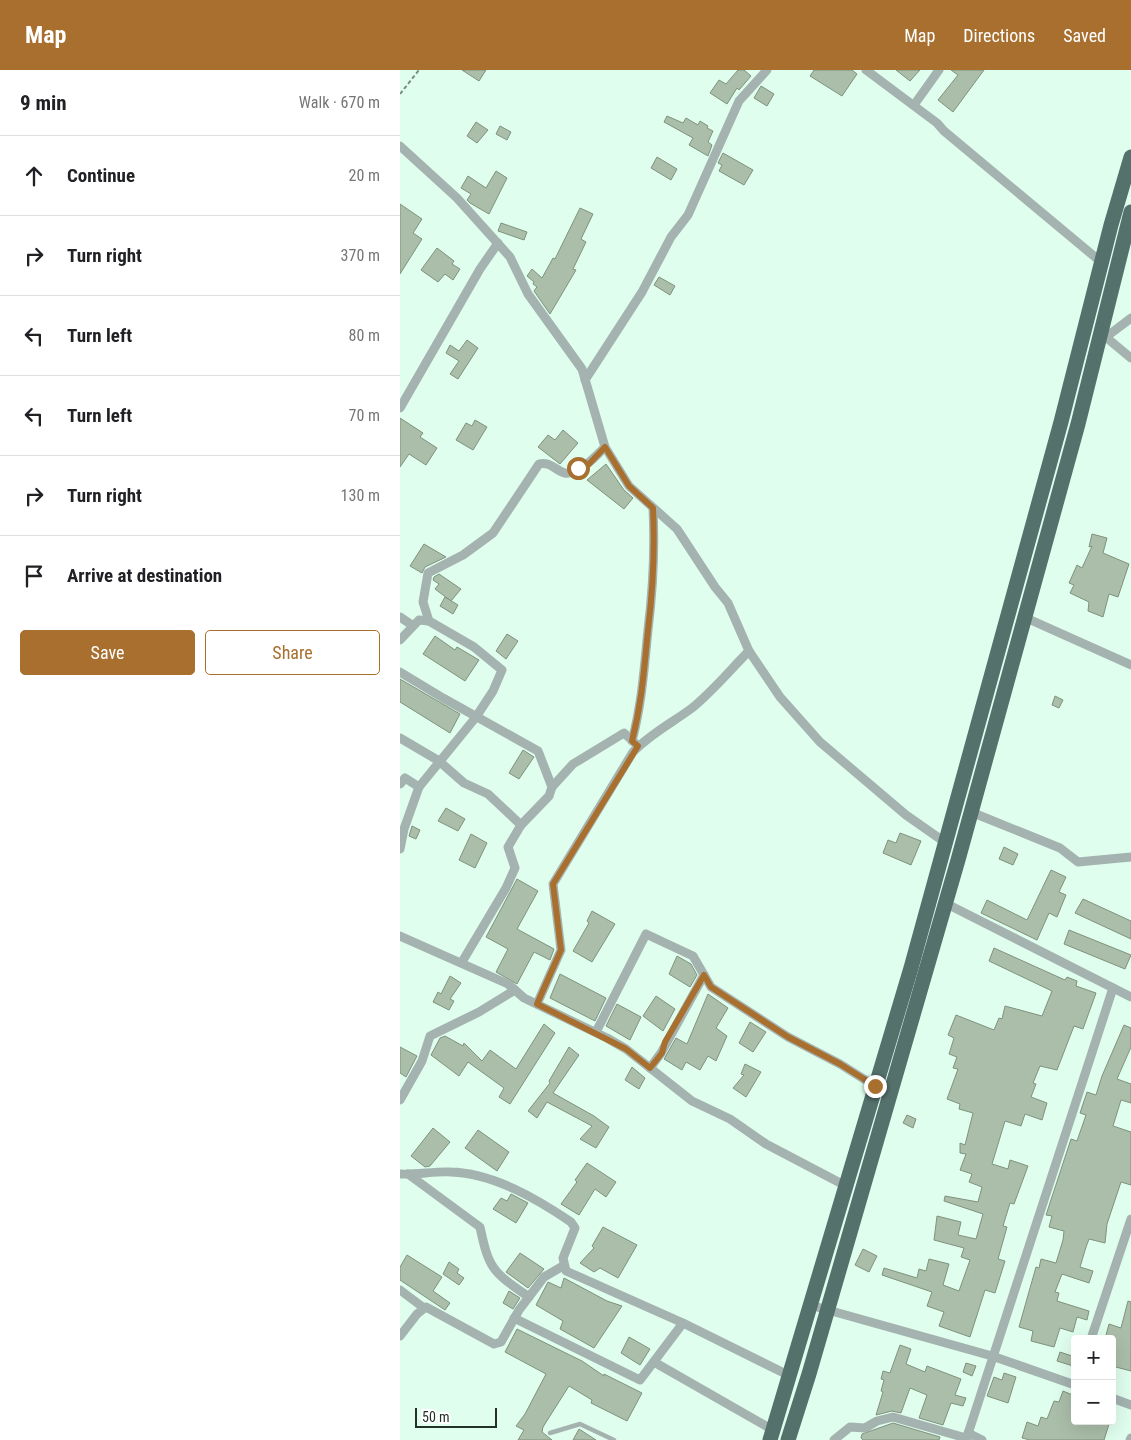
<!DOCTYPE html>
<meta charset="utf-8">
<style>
body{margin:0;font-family:"Roboto Condensed",sans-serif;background:#f2f2f2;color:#202124}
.controls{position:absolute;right:15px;bottom:15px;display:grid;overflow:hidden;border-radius:5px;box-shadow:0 5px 20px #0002}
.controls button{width:45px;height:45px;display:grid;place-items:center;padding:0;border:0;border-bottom:1px solid #e0e0e0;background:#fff;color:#202124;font:25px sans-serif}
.scale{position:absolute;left:15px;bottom:12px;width:82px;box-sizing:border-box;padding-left:5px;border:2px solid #232f29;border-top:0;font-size:14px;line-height:18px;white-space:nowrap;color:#232f29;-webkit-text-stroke:4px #fff;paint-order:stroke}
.stop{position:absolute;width:15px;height:15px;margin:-11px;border:4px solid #a86f2e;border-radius:50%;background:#fff}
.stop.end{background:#a86f2e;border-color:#fff;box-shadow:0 1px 5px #0008}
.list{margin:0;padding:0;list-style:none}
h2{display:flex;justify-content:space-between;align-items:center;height:65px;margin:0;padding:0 20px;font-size:21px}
h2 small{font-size:16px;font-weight:400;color:#757577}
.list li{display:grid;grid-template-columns:32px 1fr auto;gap:15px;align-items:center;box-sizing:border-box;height:80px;padding:0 20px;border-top:1px solid #e0e0e0}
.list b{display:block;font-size:19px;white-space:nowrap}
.list em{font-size:16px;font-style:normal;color:#757577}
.actions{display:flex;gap:10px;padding:15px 20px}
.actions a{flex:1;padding:11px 0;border:1px solid #a86f2e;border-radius:5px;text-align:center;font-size:18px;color:#a86f2e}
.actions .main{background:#a86f2e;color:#fff}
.icon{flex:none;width:28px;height:28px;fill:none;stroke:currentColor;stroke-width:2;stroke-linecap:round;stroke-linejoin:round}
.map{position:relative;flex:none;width:731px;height:1370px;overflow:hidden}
header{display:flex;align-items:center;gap:30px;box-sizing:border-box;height:70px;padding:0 25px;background:#a86f2e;color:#fff}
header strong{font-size:24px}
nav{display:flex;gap:28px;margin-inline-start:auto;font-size:18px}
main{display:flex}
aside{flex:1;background:#fff}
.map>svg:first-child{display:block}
.building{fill:#aabea9;stroke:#7f927d}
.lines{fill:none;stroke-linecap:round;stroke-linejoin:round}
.path{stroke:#788c82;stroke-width:2;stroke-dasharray:4 2.5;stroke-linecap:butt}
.service{stroke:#a4b3b0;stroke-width:4.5}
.minor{stroke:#a4b3b0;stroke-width:9}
.trunk{stroke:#54716c;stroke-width:15}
.route{stroke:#a86f2e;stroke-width:6}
</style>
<header>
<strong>Map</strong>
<nav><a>Map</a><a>Directions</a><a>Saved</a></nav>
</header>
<main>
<aside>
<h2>9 min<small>Walk · 670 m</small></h2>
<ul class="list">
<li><svg class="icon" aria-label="ahead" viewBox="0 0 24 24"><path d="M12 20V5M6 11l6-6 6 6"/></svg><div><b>Continue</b></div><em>20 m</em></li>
<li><svg class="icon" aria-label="right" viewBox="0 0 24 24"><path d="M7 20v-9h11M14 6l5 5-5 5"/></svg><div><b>Turn right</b></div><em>370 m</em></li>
<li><svg class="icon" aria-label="left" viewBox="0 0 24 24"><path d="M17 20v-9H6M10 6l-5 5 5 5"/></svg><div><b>Turn left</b></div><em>80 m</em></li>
<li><svg class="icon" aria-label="left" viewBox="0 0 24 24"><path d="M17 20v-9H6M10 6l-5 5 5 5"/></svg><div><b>Turn left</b></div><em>70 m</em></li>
<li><svg class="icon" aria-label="right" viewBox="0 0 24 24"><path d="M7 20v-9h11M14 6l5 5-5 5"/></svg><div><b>Turn right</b></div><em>130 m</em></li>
<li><svg class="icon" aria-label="arrive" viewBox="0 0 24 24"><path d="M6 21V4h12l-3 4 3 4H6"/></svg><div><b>Arrive at destination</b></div></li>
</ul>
<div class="actions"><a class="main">Save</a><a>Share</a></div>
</aside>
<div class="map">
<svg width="731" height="1370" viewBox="0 0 731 1370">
<rect width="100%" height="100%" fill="#e0feee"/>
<g class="building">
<path d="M62 0H86L79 11Z"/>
<path d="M338 0H344L351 6 339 20 337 18 327 34 310 23 319 10 326 14Z"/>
<path d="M414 0H452L457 4 442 26 410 6Z"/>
<path d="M496 0H520L510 11Z"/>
<path d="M551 0H584L553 42 538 30 558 5Z"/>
<path d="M361 16 374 24 367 36 354 28Z"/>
<path d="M267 46 283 53 286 48 298 55 300 51 308 56 307 58 313 61 308 72 312 75 308 86 289 75 293 68 264 52Z"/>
<path d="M76 52 88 60 77 73 67 66Z"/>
<path d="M100 56 111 62 107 70 96 64Z"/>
<path d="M323 83 353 100 344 115 319 101 322 95 318 93Z"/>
<path d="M257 87 277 99 271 110 251 98Z"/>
<path d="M96 101 107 108 89 144 70 133 67 130 71 124 61 118 68 106 86 118Z"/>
<path d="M0 134 22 149 13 163 22 169 0 204Z"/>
<path d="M180 138 193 144 181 169 186 172 173 199 176 200 150 244 134 221 137 217 133 214 134 212 127 206 132 199 142 208 153 188 155 189Z"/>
<path d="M101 153 127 162 124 170 98 161Z"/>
<path d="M37 178 54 191 52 194 60 199 53 210 45 204 38 212 21 200Z"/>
<path d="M259 207 275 216 270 225 254 215Z"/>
<path d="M67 270 78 278 58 309 50 304 59 291 46 283 50 275 59 281Z"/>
<path d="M0 348 23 363 20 367 37 378 26 395 9 384 0 397Z"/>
<path d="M75 350 87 357 73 380 56 370 66 353 72 356Z"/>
<path d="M163 360 178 373 160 394 138 377 148 365 155 370Z"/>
<path d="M206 394 224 420 233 428 224 439 187 410Z"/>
<path d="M692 464 707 468 703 483 729 494 718 527 709 524 703 547 688 541 689 532 670 523 674 515 669 513 677 495 682 498 692 476 689 477Z"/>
<path d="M24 474 46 487 25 497 22 503 10 496Z"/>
<path d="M39 504 61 519 51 531 35 519 39 514 33 510 34 507Z"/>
<path d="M45 527 58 535 53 544 40 536Z"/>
<path d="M107 564 118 571 106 589 96 581Z"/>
<path d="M35 566 55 580 57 577 79 590 65 611 23 584Z"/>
<path d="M0 609 60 644 50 663 0 632Z"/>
<path d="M655 626 663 630 659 638 652 635Z"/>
<path d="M123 680 134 687 119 709 109 703Z"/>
<path d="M46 738 65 749 58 761 38 751Z"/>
<path d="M12 756 20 760 16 769 9 766Z"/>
<path d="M500 763 521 771 511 795 483 783 488 770 496 773Z"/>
<path d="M71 764 87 773 75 798 59 790Z"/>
<path d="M604 777 618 784 613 795 599 789Z"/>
<path d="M651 800 666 807 659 822 666 825 657 847 649 843 637 870 581 843 587 830 627 850Z"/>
<path d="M117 809 138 821 117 859 154 879 150 890 134 882 117 914 96 902 108 879 86 867Z"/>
<path d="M683 829 731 851V869L675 843Z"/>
<path d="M192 841 215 854 192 892 173 881 189 853 187 851Z"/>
<path d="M669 860 731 885 725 899 664 874Z"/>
<path d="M594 878 665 910 667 907 677 911 676 916 696 923 683 959 674 956 657 1000 640 996 633 1013 636 1014 631 1027 647 1033 642 1050 625 1044 621 1056 605 1051 592 1094 608 1099 610 1090 628 1096 614 1134 610 1133 603 1156 607 1157 598 1189 605 1191 595 1223 585 1220 570 1267 539 1256 544 1242 527 1236 532 1222 482 1205 484 1198 517 1208 519 1199 526 1201 529 1189 549 1194 543 1215 559 1221 570 1190 561 1187 564 1178 534 1170 537 1146 561 1152 558 1165 576 1169 583 1144 544 1131 545 1126 578 1132 582 1117 569 1112 572 1104 560 1100 566 1084 560 1083V1073L565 1075 573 1043 559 1039 560 1034 547 1029 558 999 553 998 557 987 549 984 554 968 548 965 556 945 594 960 599 948 602 949 605 936 642 946 652 921 589 891Z"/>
<path d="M277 886 291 894 297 905 290 917 269 904Z"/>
<path d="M160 904 206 928 195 951 150 928Z"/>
<path d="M50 906 61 913 50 929 54 931 49 940 33 932 38 922 41 924Z"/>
<path d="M308 924 328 938 316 958 327 966 316 991 308 986 300 1000 286 992 282 1000 264 989 276 968 287 974Z"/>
<path d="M256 926 275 939 263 961 243 946Z"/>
<path d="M217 934 241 947 230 970 206 956Z"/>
<path d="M350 952 366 962 353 982 339 973Z"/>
<path d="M144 954 155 963 110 1034 99 1027 104 1018 68 992 59 1006 31 985 40 968 45 966 63 976 64 973 82 991 90 980 116 999Z"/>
<path d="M724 955 731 958V977L717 1009 731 1014V1033L721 1030 713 1056 731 1062V1115L721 1112 707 1154 705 1173 689 1169 686 1177 680 1197 693 1201 689 1213 662 1204 655 1222 659 1223 657 1231 689 1241 687 1250 677 1247 673 1262 660 1258 654 1277 631 1271 633 1261 619 1257 636 1197 639 1198 641 1189 656 1193 663 1170 664 1161 649 1157 652 1146 646 1145 671 1069 677 1071 686 1045 680 1043 687 1022 696 1025 702 1006Z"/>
<path d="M0 977 17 986 6 1007 0 1003Z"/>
<path d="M169 977 179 985 153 1023 194 1046 209 1057 196 1078 180 1069 192 1056 147 1032 137 1048 128 1041 150 1013 149 1011Z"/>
<path d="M345 994 361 1002 346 1027 333 1018 344 1005 341 1004Z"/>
<path d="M232 997 245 1008 239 1019 225 1010Z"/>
<path d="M507 1045 516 1049 513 1058 503 1053Z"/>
<path d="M33 1058 50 1072 30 1096 25 1097 11 1086Z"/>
<path d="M78 1060 109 1082 97 1101 65 1078Z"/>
<path d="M187 1093 216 1112 206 1127 195 1119 179 1145 161 1134 177 1112 175 1110Z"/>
<path d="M111 1124 128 1133 116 1153 93 1139 101 1128 107 1131Z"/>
<path d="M203 1157 237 1175 218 1208 200 1198 194 1202 180 1193 194 1178 192 1176Z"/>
<path d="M463 1179 477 1186 469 1202 455 1195Z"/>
<path d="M120 1183 144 1199 128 1218 106 1202Z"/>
<path d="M7 1185 42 1207 33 1221 50 1233 45 1240 0 1210V1197Z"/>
<path d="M49 1192 59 1199 57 1203 64 1208 59 1215 43 1204Z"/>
<path d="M164 1208 207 1231 222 1236 194 1278 160 1259 163 1251 136 1235 148 1212 161 1218Z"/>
<path d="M109 1221 120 1228 113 1239 103 1233Z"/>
<path d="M728 1231 731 1232V1301L712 1296V1269H705L709 1254 721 1258Z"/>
<path d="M117 1259 182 1291 204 1306V1304L242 1323 227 1351 191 1333 192 1330 169 1316 143 1357 142 1362 152 1370H118L124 1360 116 1356 125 1344 146 1304 105 1282Z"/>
<path d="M229 1267 250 1279 240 1295 221 1283Z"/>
<path d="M500 1275 511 1279 506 1294 525 1302 527 1296 561 1309 555 1325 566 1328 563 1336 551 1333 543 1355 519 1348 527 1325 510 1318 501 1343 492 1341 476 1345 483 1322 481 1321 484 1310 481 1309 483 1301 490 1303Z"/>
<path d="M660 1282 675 1287 673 1296 657 1291Z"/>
<path d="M566 1293 576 1296 572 1306 563 1302Z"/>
<path d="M604 1303 616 1307 608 1333 587 1326 594 1307 602 1310Z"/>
<path d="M663 1321 675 1326V1351H710L704 1370H630L622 1368 627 1352 638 1356 641 1347 647 1349 654 1331 659 1332Z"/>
<path d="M493 1353 540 1367 539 1370H463L461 1368 462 1364Z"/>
<path d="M179 1359 196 1370H173Z"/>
</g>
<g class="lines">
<path class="path" d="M0 24 19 0"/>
<path class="service" d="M150 1363 180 1354 214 1370"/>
<g class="minor">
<path d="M466 0 537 53 544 61 701 192"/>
<path d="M514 35 539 0"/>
<path d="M0 76 57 128 110 187 128 224 182 299 205 377 229 416 277 459 315 517 328 533 349 581 380 627 420 672 506 745 546 773"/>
<path d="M701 263 731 288"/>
<path d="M706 267 731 248"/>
<path d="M185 310 242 222 271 167 288 145 339 31 367 0"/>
<path d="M0 338 80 199 98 173"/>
<path d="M0 547 12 555"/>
<path d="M624 547 731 595"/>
<path d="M0 570 19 550 29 551"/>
<path d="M0 602 43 628 138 681 152 717 149 726 121 755"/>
<path d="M0 668 39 691 64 713 88 724 121 755 108 777 115 798 106 818 62 892"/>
<path d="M232 671C242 633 244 599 248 560 253 519 255 479 253 438"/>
<path d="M0 714 5 708 19 717"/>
<path d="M152 717 173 694 224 663 236 674"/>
<path d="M571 742 660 778 678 792 731 787"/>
<path d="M0 779 4 759 19 717 76 647 93 621 102 600 74 577 29 551 23 532 28 503 63 485 93 463 139 394C150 391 156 401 165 403 179 405 196 386 205 377"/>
<path d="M545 833 731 927"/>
<path d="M0 866 108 914 124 928 207 968 226 979 292 1031 330 1049 366 1074 446 1116"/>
<path d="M137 934 161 880 153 814 233 682C250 664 272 653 292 638 313 621 330 600 349 581"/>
<path d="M196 962 246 864 293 886 311 917 388 967 440 994 475 1016"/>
<path d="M250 998 261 983 304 905"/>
<path d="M0 1030 22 991 30 966 79 942 115 920"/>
<path d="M0 1104C17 1105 34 1101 51 1102 93 1103 137 1129 171 1152L175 1158 163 1188 166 1201 283 1253"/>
<path d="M8 1104 80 1157C89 1200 93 1202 129 1227"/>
<path d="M0 1220 24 1238"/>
<path d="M410 1235 592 1286 675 1315"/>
<path d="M114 1248 240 1310 283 1253 390 1306"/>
<path d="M0 1266 17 1244 26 1237 94 1274 101 1272 119 1240 144 1207 163 1196"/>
<path d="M691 1269 731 1149"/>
<path d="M254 1292 373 1360"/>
<path d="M712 1328 731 1335"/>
<path d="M568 1363 582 1370"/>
<path d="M434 1370 450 1357 465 1358 477 1351 493 1347 566 1368"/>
<path d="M566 1370 713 918"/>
<path d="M730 1370 731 1368"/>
</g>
<g class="trunk">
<path d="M370 1370 511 898 661 352 711 155 731 87"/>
<path d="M388 1370 409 1304 558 790 678 354 731 142"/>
</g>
</g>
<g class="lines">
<path class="route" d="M178 398 189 394 205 377 229 416 253 438C255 479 253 519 248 560 244 600 242 632 232 671L238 676 153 814 161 880 137 934 226 979 250 998 262 983 265 972 304 905 311 917 388 967 440 994 475 1016"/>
</g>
</svg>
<div class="controls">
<button>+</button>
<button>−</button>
</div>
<div class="scale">50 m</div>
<div class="stop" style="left:178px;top:398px"></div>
<div class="stop end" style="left:475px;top:1016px"></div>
</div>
</main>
